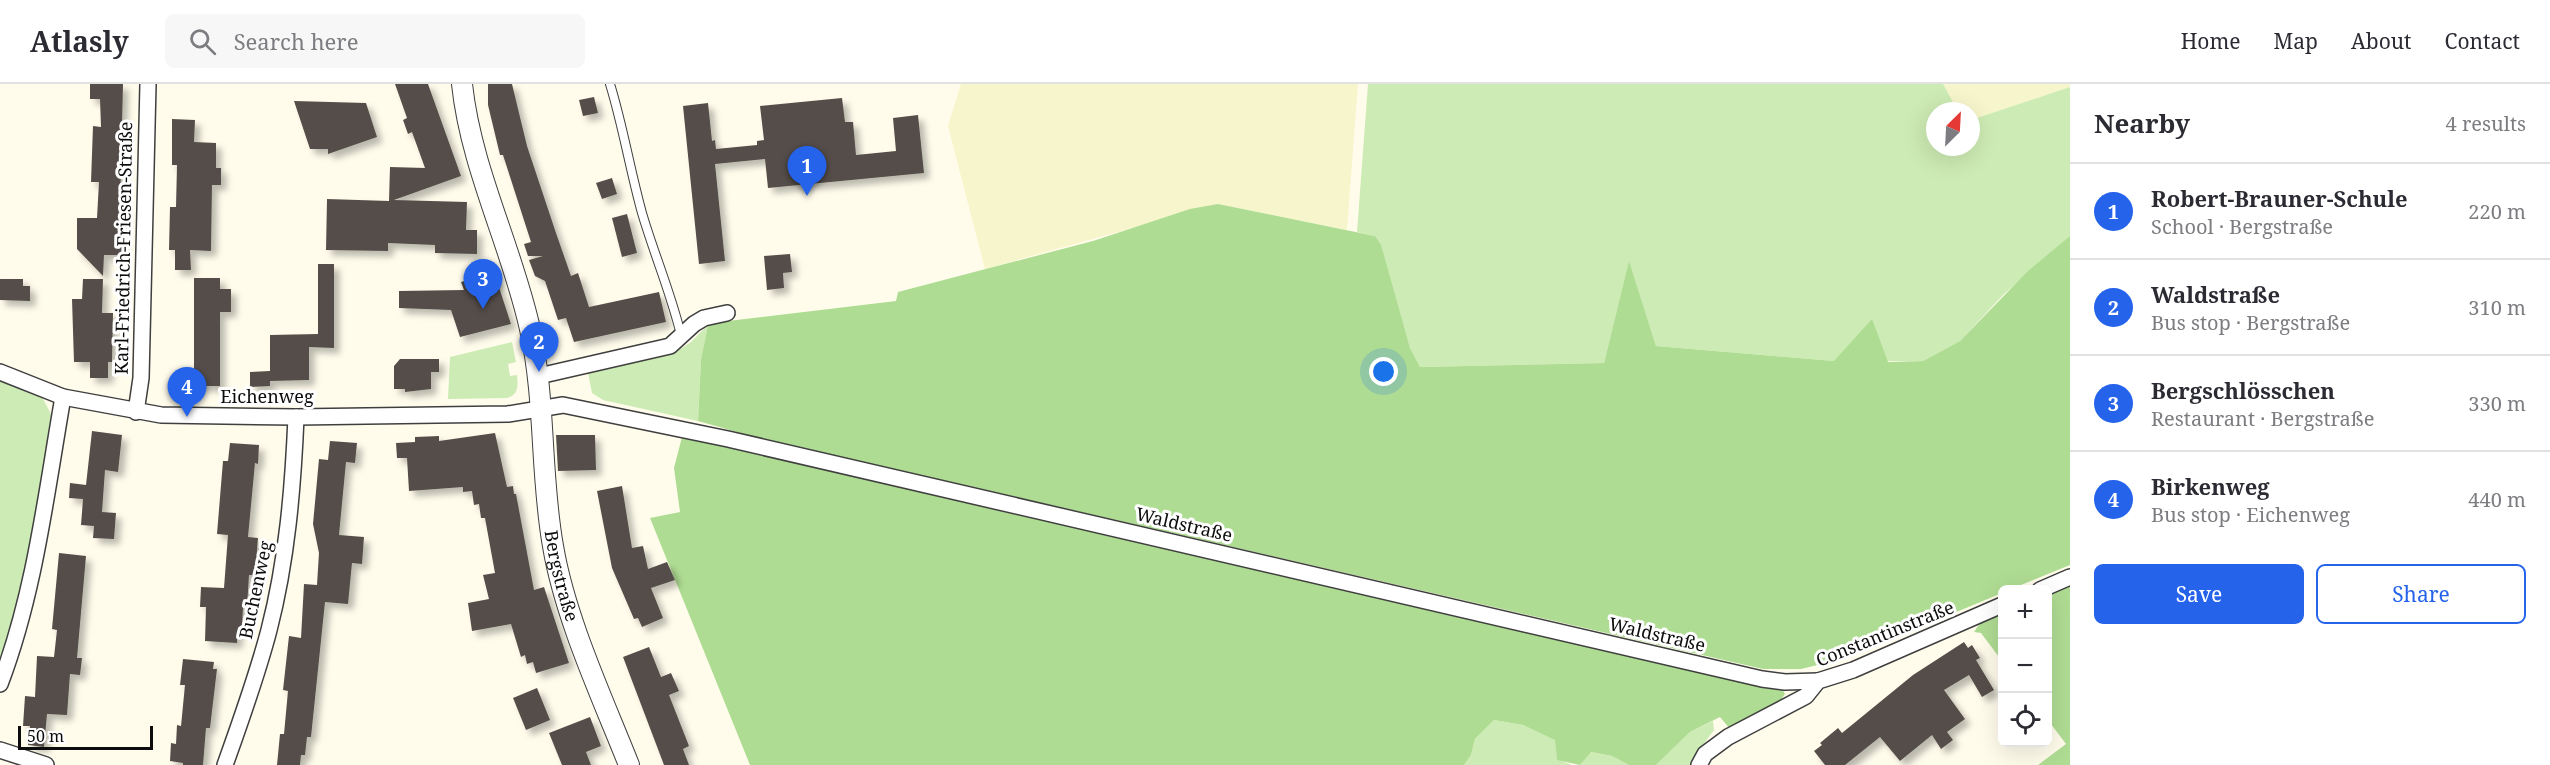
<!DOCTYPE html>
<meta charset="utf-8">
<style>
body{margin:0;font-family:"Noto Serif",serif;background:#f7f7f7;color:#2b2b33}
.controls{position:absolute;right:18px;bottom:18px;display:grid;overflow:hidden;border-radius:9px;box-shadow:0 6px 24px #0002}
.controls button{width:54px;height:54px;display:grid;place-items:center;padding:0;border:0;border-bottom:2px solid #e1e1e2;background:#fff;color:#2b2b33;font:30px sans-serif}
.compass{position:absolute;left:1926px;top:18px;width:54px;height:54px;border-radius:50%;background:#fff;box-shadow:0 6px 24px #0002;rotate:24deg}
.scale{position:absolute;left:18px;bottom:15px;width:135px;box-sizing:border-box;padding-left:6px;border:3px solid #0c0c0c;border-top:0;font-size:16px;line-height:21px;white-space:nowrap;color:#0c0c0c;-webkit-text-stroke:4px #fff;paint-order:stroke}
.you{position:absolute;left:1384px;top:288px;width:21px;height:21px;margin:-15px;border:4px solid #fff;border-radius:50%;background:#1a73e8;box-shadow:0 0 0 9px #1a73e833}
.badge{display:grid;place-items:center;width:39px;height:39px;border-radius:50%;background:#2563eb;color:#fff;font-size:20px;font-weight:700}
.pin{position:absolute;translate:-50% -50px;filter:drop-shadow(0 2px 3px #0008)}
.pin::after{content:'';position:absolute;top:32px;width:21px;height:18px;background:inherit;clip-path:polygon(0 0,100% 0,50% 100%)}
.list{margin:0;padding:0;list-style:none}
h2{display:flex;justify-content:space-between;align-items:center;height:78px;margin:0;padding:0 24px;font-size:26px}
h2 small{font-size:20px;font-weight:400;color:#7c7c81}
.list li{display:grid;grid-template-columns:39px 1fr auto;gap:18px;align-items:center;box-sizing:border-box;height:96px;padding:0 24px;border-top:2px solid #e1e1e2}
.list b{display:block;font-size:22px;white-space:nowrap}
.list p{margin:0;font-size:20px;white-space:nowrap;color:#7c7c81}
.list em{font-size:20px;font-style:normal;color:#7c7c81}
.actions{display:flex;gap:12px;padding:18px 24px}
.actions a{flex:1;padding:14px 0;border:2px solid #2563eb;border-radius:9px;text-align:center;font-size:21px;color:#2563eb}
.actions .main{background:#2563eb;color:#fff}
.icon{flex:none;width:33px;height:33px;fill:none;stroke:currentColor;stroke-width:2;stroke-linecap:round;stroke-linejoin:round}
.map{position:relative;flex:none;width:2070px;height:681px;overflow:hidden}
header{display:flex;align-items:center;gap:36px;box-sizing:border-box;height:84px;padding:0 30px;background:#fff;border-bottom:2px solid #e1e1e2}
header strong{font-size:28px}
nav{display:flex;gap:33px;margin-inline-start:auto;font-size:21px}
.search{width:420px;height:54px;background:#f7f7f7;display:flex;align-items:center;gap:15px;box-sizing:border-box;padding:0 21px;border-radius:9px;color:#7c7c81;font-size:22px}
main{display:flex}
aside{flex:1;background:#fff}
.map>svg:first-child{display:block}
.farmland{fill:#f6f5cb}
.green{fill:#cdebb4}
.forest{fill:#afdc93}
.building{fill:#554e48;filter:url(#shadow)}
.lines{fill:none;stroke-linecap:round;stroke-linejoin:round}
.service-casing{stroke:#3f3f3f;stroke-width:10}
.minor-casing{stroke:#3f3f3f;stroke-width:18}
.tertiary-casing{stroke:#3f3f3f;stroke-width:22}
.service{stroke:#fff;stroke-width:8}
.minor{stroke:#fff;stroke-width:15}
.tertiary{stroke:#fff;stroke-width:20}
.labels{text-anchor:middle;stroke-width:6;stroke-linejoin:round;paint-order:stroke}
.street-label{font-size:18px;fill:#0c0c0c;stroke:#fff}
</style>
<header>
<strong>Atlasly</strong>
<div class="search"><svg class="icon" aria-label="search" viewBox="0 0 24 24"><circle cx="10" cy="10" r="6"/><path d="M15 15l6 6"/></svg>Search here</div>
<nav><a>Home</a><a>Map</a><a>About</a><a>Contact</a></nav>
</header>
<main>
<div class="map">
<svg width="2070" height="681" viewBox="0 0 2070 681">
<defs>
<filter id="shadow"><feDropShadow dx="5.5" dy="5.5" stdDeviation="3" flood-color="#0004"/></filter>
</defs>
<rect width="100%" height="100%" fill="#fffcec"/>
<g class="farmland">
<path d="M961 0H1358L1347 146 1218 120 985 185 948 42Z"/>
<path d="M1943 0H2070V3L1971 36V27H1958Z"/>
</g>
<g class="green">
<path d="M1368 0H1943L1958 27H1935V63H1971V36L2070 3V152L2003 211 1960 257 1923 277H1834L1656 262 1629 178 1604 279 1420 283 1410 264 1375 152 1357 148Z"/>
<path d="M708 241 701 275 698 337 603 316 592 309 588 289 675 269 691 258Z"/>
<path d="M512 258 516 278 508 280 510 292 517 291C518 302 519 310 507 314L448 315 450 273Z"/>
<path d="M0 296 42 313 51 330C39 416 24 499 0 582Z"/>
<path d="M1494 636 1523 641 1556 656 1557 675 1572 681H1464L1471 671 1475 655Z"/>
<path d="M1713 637 1714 646 1700 665 1693 681H1656L1690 648Z"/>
<path d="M1590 668 1612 672 1629 681H1580Z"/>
</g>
<g class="forest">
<path d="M1218 120 1375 152 1381 161 1410 264 1420 283 1604 279 1629 177 1656 262 1834 277 1872 235 1888 278 1923 277 1960 257 2028 187 2070 152V481L2011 505 2002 506V509L1846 574 1801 585H1763L755 353 698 337 701 275 708 241 711 239 896 217 898 208 1093 157 1190 125Z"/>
<path d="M682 353 1721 594 1782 605 1785 610 1777 621 1730 645 1720 633 1690 648 1656 681H1629L1612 672 1591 668 1580 681 1557 676 1555 656 1523 641 1494 636 1475 655 1471 671 1464 681H750L650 434 680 428 674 384Z"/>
<path d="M2070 501V681H2038L2066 660 2048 636V511Z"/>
<path d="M2002 530V577L1981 549 1974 548 1980 539Z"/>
</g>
<g class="building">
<path d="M90 0H123L120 123H124L123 171H104L103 192 77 165V134H97L99 98H91L93 42 101 43 100 15H90Z"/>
<path d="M395 0H428L461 92 394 116 467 118 466 146H477V170L435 169V161L388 159V167L326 166 327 115 389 117 390 83 425 84 412 48 408 50 403 36 407 34Z"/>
<path d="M488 0H512L527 62 556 149 571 192 578 189 589 223 659 208 666 238 574 258 566 234 558 236 545 197 535 192 529 176 543 172H528L524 160 531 158 503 71H500L488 21Z"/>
<path d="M594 13 598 29 583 32 579 16Z"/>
<path d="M842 14 845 38H853L856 71 896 67 893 34 918 31 924 89 768 104 765 75 715 80 725 177 699 180 683 22 708 19 712 57 715 56 716 65 757 61V57L764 56 760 22Z"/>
<path d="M294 17 366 19 377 53 328 70V65H310Z"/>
<path d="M172 35 195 36 194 58 216 59V84H221V101H212L211 167 190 166 191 186H175V166H169L170 123H176L177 81H172Z"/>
<path d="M612 94 617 110 602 115 596 99Z"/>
<path d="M627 130 637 169 622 173 612 134Z"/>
<path d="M790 170 792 188 783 189 784 204 767 206 764 172Z"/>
<path d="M318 180H334V264L309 263V296L270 297V251L318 250Z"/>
<path d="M494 188 511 240 460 253 451 226 399 224V207L464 206 461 198Z"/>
<path d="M194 194H220V205H231V228H220V302H194Z"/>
<path d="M0 195H23V202H30V217L0 216Z"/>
<path d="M83 195H103L102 229H113L112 278H108V294H90V278H74L72 215H82Z"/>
<path d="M400 275H439V288H431V305L405 308V305H394V282Z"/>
<path d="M270 287V302L250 303V288Z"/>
<path d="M92 347 122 351 118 388 105 386 102 428 116 429 114 455 93 454 94 442 81 441 83 415 69 414 70 399 86 401Z"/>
<path d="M495 349 507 403 513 402 514 410H516L534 506 544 503 569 579 536 589 533 578 527 580 525 571 521 573 511 540 472 547 468 519 489 515 483 491 495 489 485 434H481L479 420 474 421 472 407 463 408V403L409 407 407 374H397L396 359 415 358V353L439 352V357Z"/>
<path d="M556 351H595L596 386 558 387Z"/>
<path d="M330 357 357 359 355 379 346 378 339 451 364 453 362 480 352 479 348 520 325 518 311 653H307L305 671H301L300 681H277L280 650H284L288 607 283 606 289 552 301 554 304 500 317 501 319 469 313 440 319 375 328 376Z"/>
<path d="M230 359 259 361 258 380 255 379 248 453 258 454 255 491H249L247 524 243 523 242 543H238L237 559 205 557 206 523H200L201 503 224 504 228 451 217 450 223 377H228Z"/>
<path d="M622 402 632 464 643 462 648 485 667 478 675 496 651 504 663 534 642 543 638 534 634 535 612 484 597 407Z"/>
<path d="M59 469 86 472 77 574H82L80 591 70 590 67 631 47 630 44 663 28 661 30 642H23L25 612 35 613 37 572 54 573 57 546 52 545Z"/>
<path d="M1964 558 1968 564 1972 561 1980 574 1976 576 1994 606 1982 613 1969 591 1944 606 1965 635 1947 648 1953 656 1941 665 1932 651 1900 677 1880 653 1845 681H1825L1814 667 1822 661 1820 659 1838 644 1842 649 1913 591Z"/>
<path d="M649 563 661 593 671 589 679 607 669 611 689 662 683 665 689 681H664L623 573Z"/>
<path d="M183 575 214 578 213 585H217L210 644H206L203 681H183V679L170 677 171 659 176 660 177 641 181 642 185 601H180Z"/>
<path d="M537 604 550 636 526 646 513 614Z"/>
<path d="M590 633 601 662 586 668 591 681H562L549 649Z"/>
</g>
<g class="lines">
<defs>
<path id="service" d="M610 0C623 42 630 86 642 129 654 170 671 209 681 251"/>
<g id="minor">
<path d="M0 288 63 313 161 331 296 333 508 330 563 321 728 355 1762 595 1785 598 1818 597"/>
<path d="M539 292 670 262 694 240 704 234 727 229"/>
<path d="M136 328 141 294 148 0"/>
<path d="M2040 506 2070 493"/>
<path d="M0 600C35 508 46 410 63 313"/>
<path d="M0 666 46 681"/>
<path d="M225 681C241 636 257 592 269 546 287 476 293 405 296 333"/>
<path d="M1699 681 1705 670 1728 653 1806 612 1818 597 1853 586 2002 521"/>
</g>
<g id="tertiary">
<path id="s1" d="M462 0C471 85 512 163 530 245 546 317 540 390 553 462 565 534 602 613 629 681"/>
</g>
</defs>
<use href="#service" class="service-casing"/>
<use href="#minor" class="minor-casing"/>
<use href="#tertiary" class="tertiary-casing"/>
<use href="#service" class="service"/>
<use href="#minor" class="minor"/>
<use href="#tertiary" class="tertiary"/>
</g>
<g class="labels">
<g class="street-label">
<text transform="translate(124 164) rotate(-89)" y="6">Karl-Friedrich-Friesen-Straße</text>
<text x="267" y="319">Eichenweg</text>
<text transform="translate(1184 441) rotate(13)" y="6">Waldstraße</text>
<text dy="6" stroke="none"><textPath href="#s1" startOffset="504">Bergstraße</textPath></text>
<text transform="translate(256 506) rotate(-78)" y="6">Buchenweg</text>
<text transform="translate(1885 550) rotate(-22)" y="6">Constantinstraße</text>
<text transform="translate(1657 551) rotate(13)" y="6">Waldstraße</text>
</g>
</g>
</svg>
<div class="controls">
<button>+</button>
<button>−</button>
<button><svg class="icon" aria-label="locate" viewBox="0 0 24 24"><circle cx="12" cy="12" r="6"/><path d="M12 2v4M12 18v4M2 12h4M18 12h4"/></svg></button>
</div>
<svg class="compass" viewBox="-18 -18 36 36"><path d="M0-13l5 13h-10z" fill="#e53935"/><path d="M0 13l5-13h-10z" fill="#7c7c81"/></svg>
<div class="scale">50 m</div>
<div class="you"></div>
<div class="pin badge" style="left:807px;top:112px">1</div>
<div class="pin badge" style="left:539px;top:288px">2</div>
<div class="pin badge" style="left:483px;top:225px">3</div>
<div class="pin badge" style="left:187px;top:333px">4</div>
</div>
<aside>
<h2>Nearby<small>4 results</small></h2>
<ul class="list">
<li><span class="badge">1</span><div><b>Robert-Brauner-Schule</b><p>School · Bergstraße</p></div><em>220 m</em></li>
<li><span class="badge">2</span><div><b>Waldstraße</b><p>Bus stop · Bergstraße</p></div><em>310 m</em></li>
<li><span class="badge">3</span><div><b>Bergschlösschen</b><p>Restaurant · Bergstraße</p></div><em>330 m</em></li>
<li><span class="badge">4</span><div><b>Birkenweg</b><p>Bus stop · Eichenweg</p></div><em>440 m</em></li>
</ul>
<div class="actions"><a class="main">Save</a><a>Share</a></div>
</aside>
</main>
